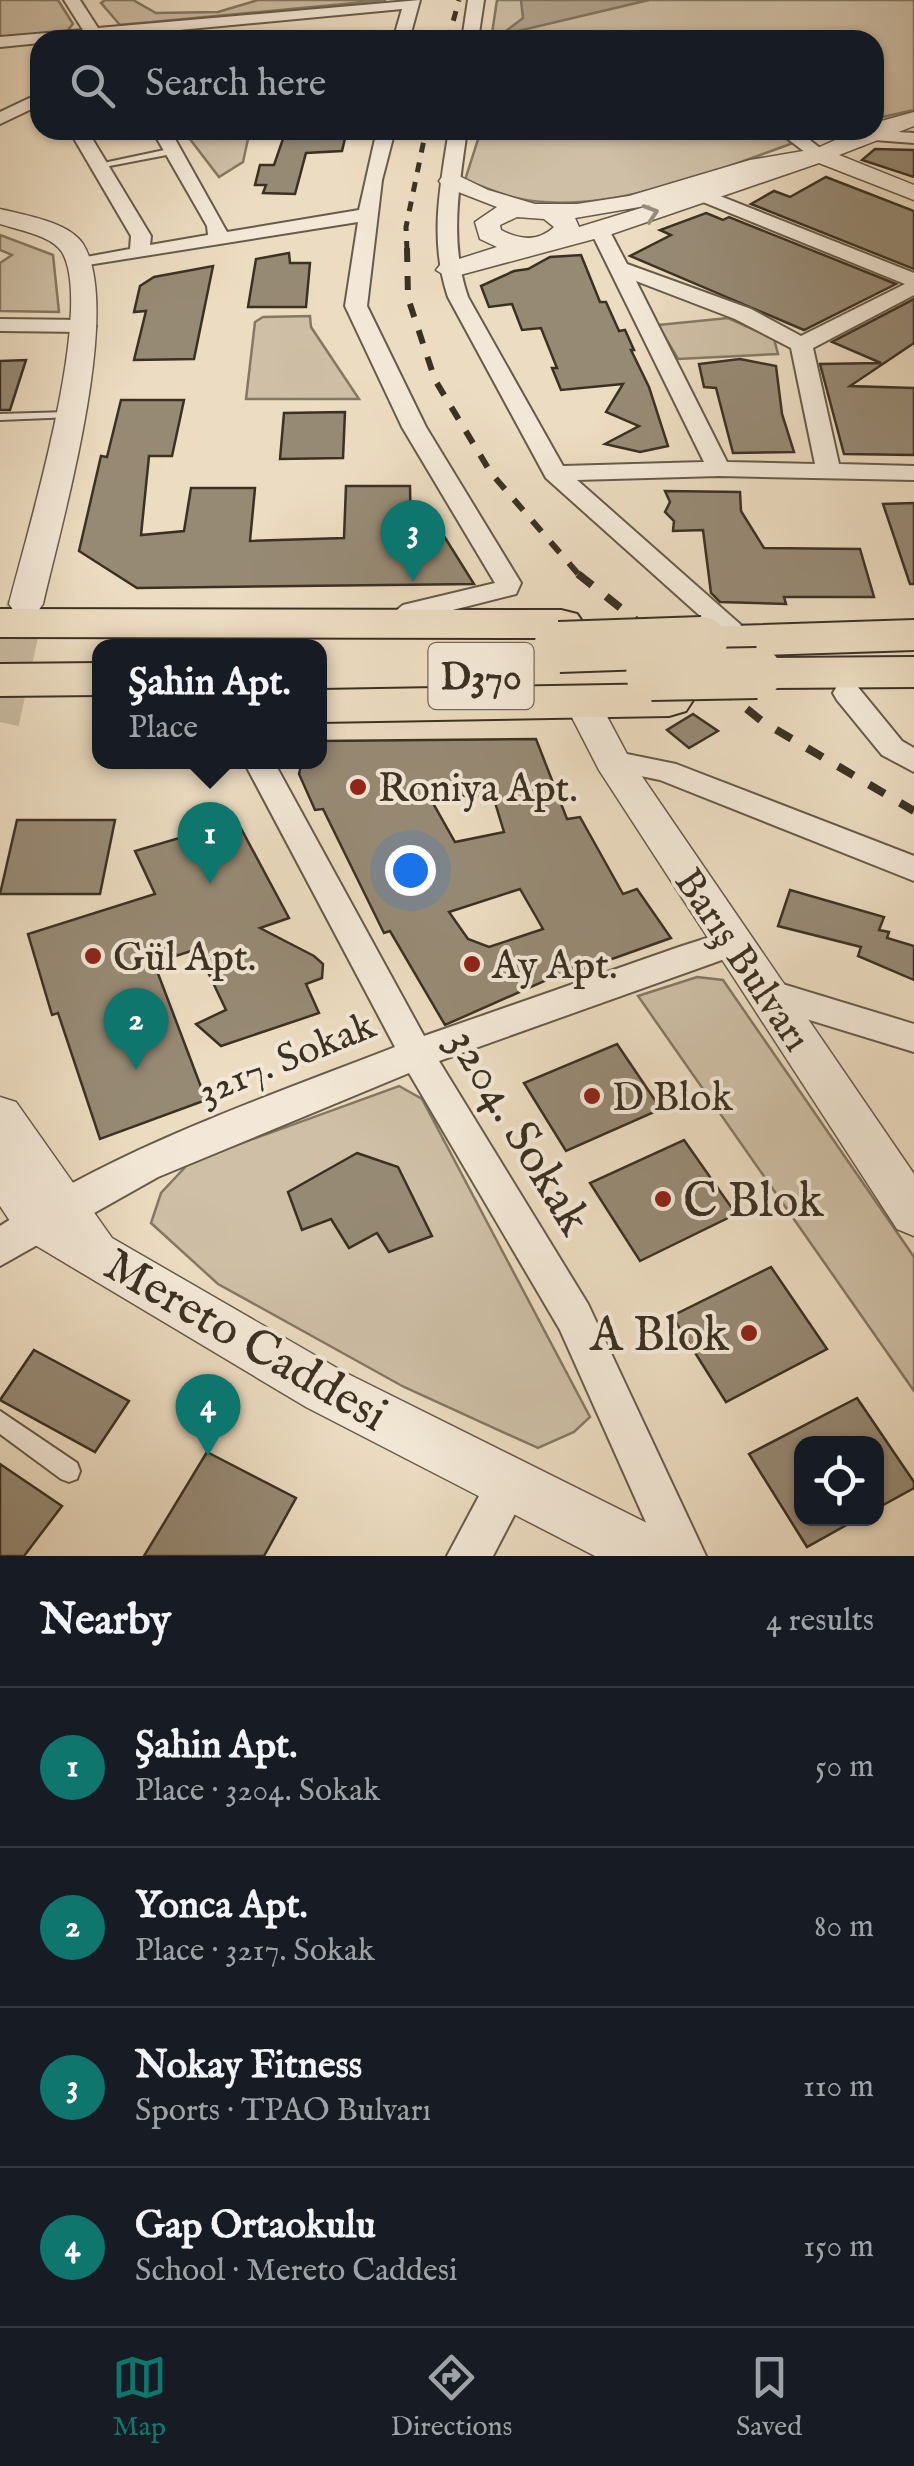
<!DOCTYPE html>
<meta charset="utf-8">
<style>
body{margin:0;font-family:"IM FELL English",serif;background:#20242c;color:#f1f3f6}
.controls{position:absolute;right:30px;bottom:30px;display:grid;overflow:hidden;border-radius:20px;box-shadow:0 2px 8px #0004}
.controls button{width:90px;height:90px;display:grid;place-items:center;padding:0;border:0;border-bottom:2px solid #363941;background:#171b24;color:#f1f3f6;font:50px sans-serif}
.you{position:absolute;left:410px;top:870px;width:35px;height:35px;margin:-25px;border:8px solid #fff;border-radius:50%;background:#1a73e8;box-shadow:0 0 0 15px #1a73e833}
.badge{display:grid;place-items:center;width:65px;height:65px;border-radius:50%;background:#0f766e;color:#fff;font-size:32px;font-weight:700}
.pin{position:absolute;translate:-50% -82px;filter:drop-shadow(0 2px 5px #0008)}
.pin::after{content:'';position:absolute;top:52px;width:35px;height:30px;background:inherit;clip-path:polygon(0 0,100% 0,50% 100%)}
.popup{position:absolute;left:92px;top:639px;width:235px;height:130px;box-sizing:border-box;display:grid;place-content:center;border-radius:20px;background:#171b24;filter:drop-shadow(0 2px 8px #0005);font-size:32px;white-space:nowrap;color:#9ea1a6}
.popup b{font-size:38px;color:#f1f3f6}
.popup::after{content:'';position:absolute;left:50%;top:100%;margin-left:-20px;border:20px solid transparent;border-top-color:#171b24}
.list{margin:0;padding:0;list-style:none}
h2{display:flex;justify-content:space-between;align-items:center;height:130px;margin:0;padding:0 40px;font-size:42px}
h2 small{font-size:32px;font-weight:400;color:#9ea1a6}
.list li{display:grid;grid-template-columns:65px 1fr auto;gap:30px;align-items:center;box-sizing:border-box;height:160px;padding:0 40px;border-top:2px solid #363941}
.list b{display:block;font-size:38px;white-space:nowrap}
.list p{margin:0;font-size:32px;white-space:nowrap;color:#9ea1a6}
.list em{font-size:32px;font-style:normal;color:#9ea1a6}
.icon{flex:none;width:55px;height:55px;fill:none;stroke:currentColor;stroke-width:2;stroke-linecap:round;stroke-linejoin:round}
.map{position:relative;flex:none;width:914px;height:1556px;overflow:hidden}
.search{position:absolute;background:#171b24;box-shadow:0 2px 8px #0004;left:30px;right:30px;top:30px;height:110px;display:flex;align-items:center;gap:25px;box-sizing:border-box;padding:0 35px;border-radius:30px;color:#9ea1a6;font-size:38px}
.sheet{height:770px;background:#171b24}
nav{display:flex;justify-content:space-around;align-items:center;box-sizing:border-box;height:140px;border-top:2px solid #363941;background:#171b24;font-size:28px;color:#9ea1a6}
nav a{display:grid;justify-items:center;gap:5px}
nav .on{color:#0f766e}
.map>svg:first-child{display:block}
.green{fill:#cebfa6;stroke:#847864;stroke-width:2.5}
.water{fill:#b0a28b;stroke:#817561;stroke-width:2.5}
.building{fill:#978a75;stroke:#3b3123;stroke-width:2.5;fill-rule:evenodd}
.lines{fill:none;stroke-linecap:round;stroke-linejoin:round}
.tertiary-tunnel{stroke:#c9baa1;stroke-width:38;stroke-dasharray:38 19;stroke-linecap:butt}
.service-casing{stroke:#675c4a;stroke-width:4}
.minor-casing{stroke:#675c4a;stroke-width:4}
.tertiary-casing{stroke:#675c4a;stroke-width:3}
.trunk-casing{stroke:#3b3123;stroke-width:4}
.service{fill:#f3e8d7;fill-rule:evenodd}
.minor{fill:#f3e8d7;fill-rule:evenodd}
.tertiary{fill:#f3e8d7;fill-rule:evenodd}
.trunk{fill:#ecdcc1;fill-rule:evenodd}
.rail-far2{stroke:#3b3123;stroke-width:5;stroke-dasharray:10 10;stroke-linecap:butt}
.rail-far1{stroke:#3b3123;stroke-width:6;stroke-dasharray:14 14;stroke-linecap:butt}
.rail{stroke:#3b3123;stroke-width:8;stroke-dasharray:18 18;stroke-linecap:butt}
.trunk-bridge-casing{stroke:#3b3123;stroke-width:54;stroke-linecap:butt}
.trunk-bridge{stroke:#ecdcc1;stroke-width:50}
.oneway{stroke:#978c7d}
.poi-dot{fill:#8f2418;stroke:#f3e8d7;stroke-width:4}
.labels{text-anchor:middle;stroke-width:8;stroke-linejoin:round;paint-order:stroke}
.shield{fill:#f3e8d7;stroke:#726859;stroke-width:2.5}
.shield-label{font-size:38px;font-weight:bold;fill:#3b3123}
.poi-label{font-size:40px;fill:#3b3123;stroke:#f3e8d7;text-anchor:start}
.street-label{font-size:40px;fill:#3b3123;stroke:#f3e8d7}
.near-street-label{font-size:48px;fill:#3b3123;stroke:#f3e8d7}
.near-poi-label{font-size:48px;fill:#3b3123;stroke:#f3e8d7;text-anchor:start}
</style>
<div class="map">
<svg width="914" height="1556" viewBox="0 0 914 1556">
<rect width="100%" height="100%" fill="#ecdcc1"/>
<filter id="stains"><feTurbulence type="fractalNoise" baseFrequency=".002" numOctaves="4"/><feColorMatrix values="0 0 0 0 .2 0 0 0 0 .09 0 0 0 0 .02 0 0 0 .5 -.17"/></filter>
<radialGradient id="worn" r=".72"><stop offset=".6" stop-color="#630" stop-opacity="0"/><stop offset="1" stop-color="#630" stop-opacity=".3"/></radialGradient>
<g class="green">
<path d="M0 0H58L73 24 67 31 0 38Z"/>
<path d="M105 0H133L156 13 218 12 258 0H386L120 25 101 3Z"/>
<path d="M497 0H914V110L874 119V40H491Z"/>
<path d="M183 130H250L243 162 219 177Z"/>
<path d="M481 130H830C740 160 611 220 516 198 499 194 482 186 465 180Z"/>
<path d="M0 235 53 255 59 312 0 311V263L12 255 0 250Z"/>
<path d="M310 316 311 327 359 399H246L255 322 263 317Z"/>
<path d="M728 318 774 339 778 354 678 359 658 325Z"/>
<path d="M697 977 723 980 914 1257V1391L638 996Z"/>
<path d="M399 1086 422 1099 590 1417 574 1432 538 1448 404 1387 218 1284 151 1223 161 1193 190 1162Z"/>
</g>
<path class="water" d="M521 0H649L510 33 506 31 523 18Z"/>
<g class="building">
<path d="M290 130H347L342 151 306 153 295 194 263 193 266 185H255L260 165H274L285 133Z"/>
<path d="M875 149 914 150V177L862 160Z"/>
<path d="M826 177 914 211V269L751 204 774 191 790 197Z"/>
<path d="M706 213 723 220 729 217 896 284 804 330 630 256 671 235 660 230Z"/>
<path d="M289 253 290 263H310L306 307H248L256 259Z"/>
<path d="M581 255 600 302H606L619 331 625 330 634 350H631L649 387 668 446 640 452 605 444 639 426 606 412 623 384 561 390 552 368H557L541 328 522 330 512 304 489 307 481 286 514 271 528 269 550 257Z"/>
<path d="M213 266 194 359 134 360 146 311 134 312 140 286 154 277Z"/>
<path d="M914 299V343L850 386 914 388V455L844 454 820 364 881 363 832 342Z"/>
<path d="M740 359 776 366 782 414 794 452 733 453 716 388 704 387 699 364Z"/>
<path d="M26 360 10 410H0V361Z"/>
<path d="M121 400H184L172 456H149L141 535 184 531 191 488H255L250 541 344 538 346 486H410L411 537 444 536 474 584 137 588 79 551 101 456 107 457Z"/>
<path d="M345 412 343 458 280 459 284 413Z"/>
<path d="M665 491 740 492 741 511 764 548 860 549 874 597H784L786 604 720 602 711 593 703 530 673 531 674 521 665 512 670 502Z"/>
<path d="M914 503V584H910L883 504Z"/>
<path d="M693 714 718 731 689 748 667 730Z"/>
<path d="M536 739 567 819 580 817 623 894 637 889 671 938 581 970 578 966 445 1025 390 931 384 933 323 809 315 810 299 774 302 762H320V741ZM429 796H493L504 832 455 842ZM520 889 543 929 489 947 468 939 449 912Z"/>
<path d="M17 820H115L100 894H0Z"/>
<path d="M237 821 289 918 260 928 314 956 323 964 322 978 306 984 319 1013 221 1046 196 1024 226 1010 197 949 154 963 206 1100 100 1139 58 1013 52 1015 28 934 155 894 135 851Z"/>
<path d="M790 890 884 917 879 930 889 932 887 938 914 946V980L858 956 861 947 778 926Z"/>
<path d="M617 1044 661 1109 566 1151 524 1083Z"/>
<path d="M684 1140 736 1214 640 1261 590 1183Z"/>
<path d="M357 1153 398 1167 432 1236 389 1252 377 1233 349 1248 331 1219 302 1230 288 1192Z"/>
<path d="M771 1267 827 1349 726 1402 672 1316Z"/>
<path d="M34 1350 129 1401 95 1452 0 1400Z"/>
<path d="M857 1398 914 1482V1488L876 1509V1444H802V1518H859L807 1547 749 1454Z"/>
<path d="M207 1452 296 1498 264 1556H144Z"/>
<path d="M0 1464 62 1506 24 1556H0Z"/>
</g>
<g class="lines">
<path class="tertiary-tunnel" d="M0 722 26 604"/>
<defs>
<g id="service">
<path d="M174 148 177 149V153L99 168 94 165Z"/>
<path d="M68 412 74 415 72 417 0 420V414Z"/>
<path d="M0 1411 77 1463 80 1471 77 1479 69 1482 61 1479 0 1434Z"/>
</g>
<g id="minor">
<path d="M64 0H80L98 28 420 0 409 40H393L402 9 104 37 106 40H40V43L0 47V37L83 30Z"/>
<path d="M468 0H484L478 40H462Z"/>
<path d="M40 93V105L0 124V112Z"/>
<path d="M69 130H87L151 236 150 245 208 235 207 226 152 130H170L227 232 359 210 377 130H395L382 180 367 306 426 427 521 583 516 594 421 618 395 632 385 629 381 623 403 605 495 583 402 427 345 306 358 222 75 267V259L130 249 131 236Z"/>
<path d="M449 130H467C459 187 449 242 468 297L563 466 704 462 590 230 593 226H607L627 264 751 309 801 336 905 284 698 200 695 196 705 190 914 273V295L813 348 839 464 914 466V480L719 476 577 480 741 625 737 631H717L546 478 448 297C429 241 440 187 449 130ZM636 281 735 319 791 348 815 464 727 462Z"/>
<path d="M776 130H797L829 155 820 160 814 159Z"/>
<path d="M866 130 914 133V143L861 139 858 135Z"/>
<path d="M0 319 85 320 96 326 85 332 0 331Z"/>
<path d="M847 683 857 686 902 741 914 748V772L882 755 837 700 833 693 837 686Z"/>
<path d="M612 751 676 764 914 856V881L660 780 602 768 597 761 602 754Z"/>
<path d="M244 762H274L424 1036 679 947 735 929 747 933 752 942 747 951 439 1061 588 1304 706 1556H661L560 1330 409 1073 158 1177 0 1266V1226C120 1147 261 1099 395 1047Z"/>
<path d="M766 979 914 1024V1052L754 1003 749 993 754 983Z"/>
<path d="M510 1459 525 1466 532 1481 493 1556H447L495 1466Z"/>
</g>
<g id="tertiary">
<path d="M914 112V126L839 155 914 185V200L819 163 609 235 449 278 436 270 440 265 497 247 480 239 475 222 497 207 443 186 439 181 443 176H459L488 190 535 204H577L629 196 750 160 815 149 858 130H874V123ZM651 205 579 227 575 218ZM517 217 544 219 554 227C538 242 520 240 501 230L500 225Z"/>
<path d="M0 209C24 215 69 222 83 244 124 309 60 528 43 604L38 611 26 615 14 611 9 604C26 536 96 309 62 252 51 235 18 230 0 224Z"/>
<path d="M581 688 594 692 628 756 914 1174V1236L897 1229 599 770 563 700 568 692Z"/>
<path d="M0 1097 16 1102 112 1238 342 1371 673 1536 681 1556H595L306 1407 20 1236 0 1206Z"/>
</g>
<g id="trunk">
<path d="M0 609 561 610 577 614 584 624 577 634 561 638 0 637Z"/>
<path d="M914 620V650L702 657 686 652 679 642 686 632 702 627Z"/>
<path d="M914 657V687L772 688 755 684 749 673 755 662 772 658Z"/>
<path d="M100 663V695L0 696V664Z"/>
<path d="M669 684 686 689 693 700 686 711 669 716 320 722V690Z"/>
</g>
</defs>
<use href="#service" class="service-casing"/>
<use href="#minor" class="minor-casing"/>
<use href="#tertiary" class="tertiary-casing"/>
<use href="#trunk" class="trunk-casing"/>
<use href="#service" class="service"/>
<use href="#minor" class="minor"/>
<use href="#tertiary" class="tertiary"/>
<use href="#trunk" class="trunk"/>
<g class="rail-far2">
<path d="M448 40 459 0"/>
<path d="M407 251 406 227 426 130"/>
</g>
<path class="rail-far1" d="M407 248 408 298 435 380 491 473 580 576"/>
<path class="rail" d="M578 574 763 722 914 811"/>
<defs>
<g id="trunk-bridge">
<path d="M559 647 702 642"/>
<path d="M651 675 757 673"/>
</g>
</defs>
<use href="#trunk-bridge" class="trunk-bridge-casing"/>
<use href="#trunk-bridge" class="trunk-bridge"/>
</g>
<defs><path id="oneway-chevron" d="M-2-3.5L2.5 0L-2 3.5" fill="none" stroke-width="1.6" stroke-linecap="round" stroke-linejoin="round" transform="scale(2.5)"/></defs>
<use class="oneway" href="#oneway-chevron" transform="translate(651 213) rotate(-18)"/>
<g class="poi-dot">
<circle cx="358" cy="787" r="10"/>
<circle cx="93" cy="956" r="10"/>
<circle cx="472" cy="964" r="10"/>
<circle cx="592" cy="1096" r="10"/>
<circle cx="663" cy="1199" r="10"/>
<circle cx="749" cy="1333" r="10"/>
</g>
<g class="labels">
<rect class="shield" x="428.5" y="643" width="105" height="66" rx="8"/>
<g class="shield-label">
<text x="481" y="689">D370</text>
</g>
<g class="poi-label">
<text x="378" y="801">Roniya Apt.</text>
<text x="113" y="970">Gül Apt.</text>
<text x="492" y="978">Ay Apt.</text>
<text x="612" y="1110">D Blok</text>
</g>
<g class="street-label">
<text transform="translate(744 959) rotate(56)" y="14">Barış Bulvarı</text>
<text transform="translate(286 1057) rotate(-22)" y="14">3217. Sokak</text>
</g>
<g class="near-street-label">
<text transform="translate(521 1130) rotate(59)" y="17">3204. Sokak</text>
<text transform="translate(247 1338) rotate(30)" y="17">Mereto Caddesi</text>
</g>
<g class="near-poi-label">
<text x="683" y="1216">C Blok</text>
<text x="729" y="1350" text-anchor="end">A Blok</text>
</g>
</g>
<rect width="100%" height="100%" filter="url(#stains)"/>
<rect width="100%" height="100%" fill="url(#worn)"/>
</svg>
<div class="controls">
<button><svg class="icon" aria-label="locate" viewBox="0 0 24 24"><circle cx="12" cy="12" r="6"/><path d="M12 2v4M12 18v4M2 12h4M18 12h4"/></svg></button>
</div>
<div class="you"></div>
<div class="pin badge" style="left:210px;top:884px">1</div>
<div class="popup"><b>Şahin Apt.</b>Place</div>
<div class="pin badge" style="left:136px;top:1070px">2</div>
<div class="pin badge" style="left:413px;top:582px">3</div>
<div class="pin badge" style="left:208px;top:1456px">4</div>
<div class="search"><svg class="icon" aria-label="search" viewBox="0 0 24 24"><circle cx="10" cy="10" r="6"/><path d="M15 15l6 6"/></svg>Search here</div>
</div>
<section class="sheet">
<h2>Nearby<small>4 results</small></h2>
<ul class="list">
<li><span class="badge">1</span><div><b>Şahin Apt.</b><p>Place · 3204. Sokak</p></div><em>50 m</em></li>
<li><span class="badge">2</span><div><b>Yonca Apt.</b><p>Place · 3217. Sokak</p></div><em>80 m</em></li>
<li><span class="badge">3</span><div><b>Nokay Fitness</b><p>Sports · TPAO Bulvarı</p></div><em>110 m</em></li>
<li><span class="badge">4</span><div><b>Gap Ortaokulu</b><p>School · Mereto Caddesi</p></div><em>150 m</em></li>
</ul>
</section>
<nav>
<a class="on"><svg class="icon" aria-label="map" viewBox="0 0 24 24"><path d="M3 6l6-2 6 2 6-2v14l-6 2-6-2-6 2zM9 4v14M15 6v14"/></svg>Map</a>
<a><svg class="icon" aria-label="directions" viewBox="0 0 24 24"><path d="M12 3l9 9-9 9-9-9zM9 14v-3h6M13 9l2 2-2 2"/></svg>Directions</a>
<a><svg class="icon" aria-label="saved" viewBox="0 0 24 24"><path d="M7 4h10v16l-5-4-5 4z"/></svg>Saved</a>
</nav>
